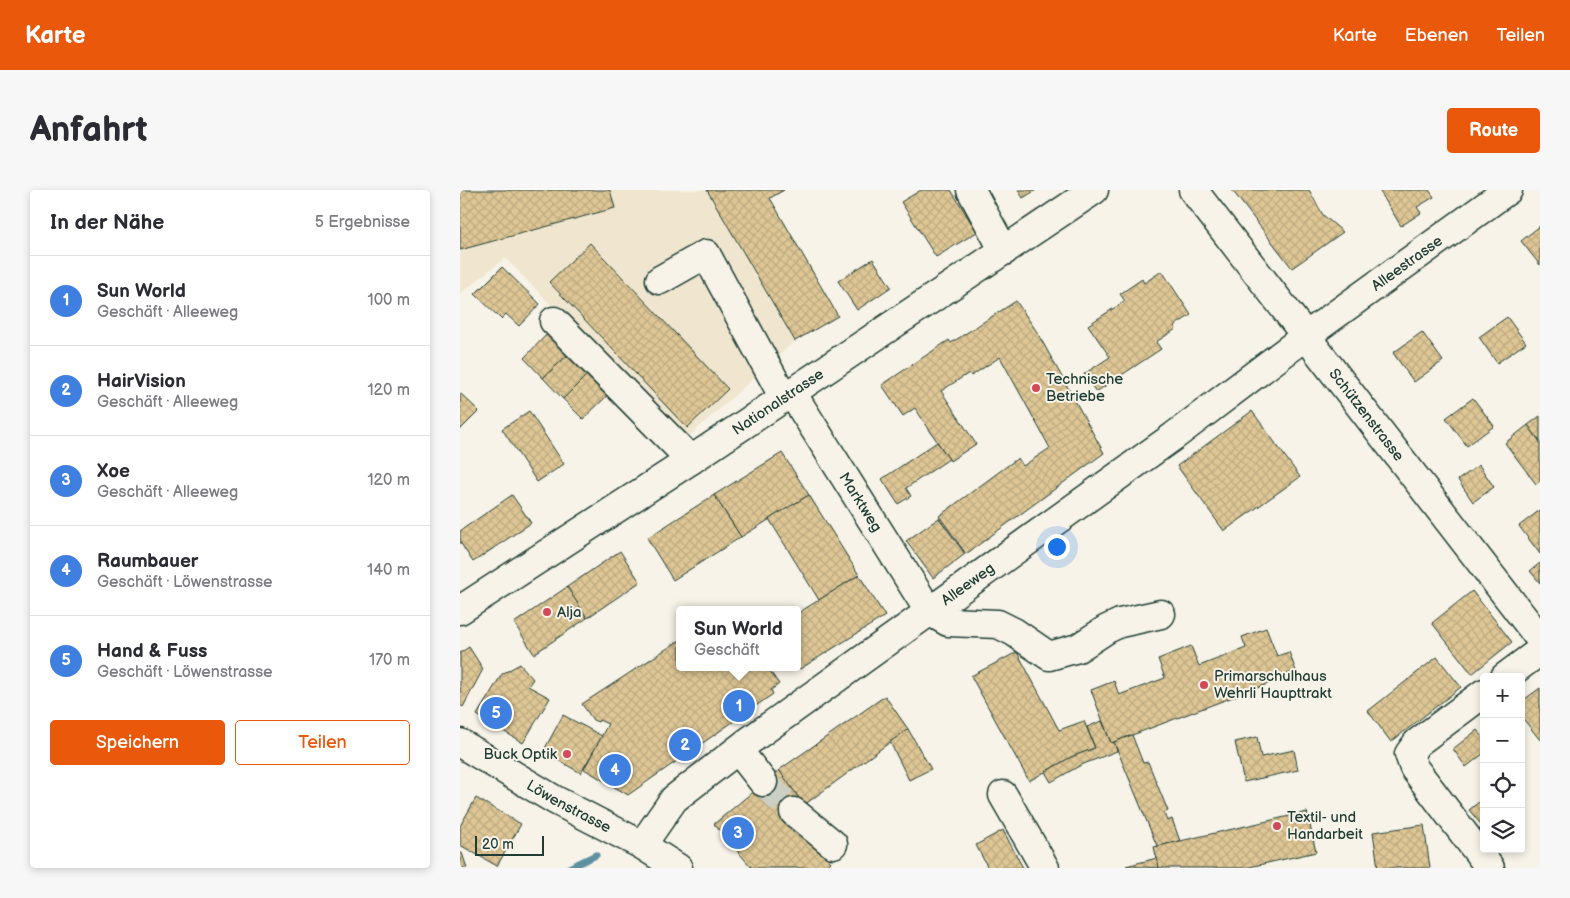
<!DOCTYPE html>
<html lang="de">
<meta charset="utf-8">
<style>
body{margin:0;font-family:"Balsamiq Sans",sans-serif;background:#f7f7f7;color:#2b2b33}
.controls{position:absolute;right:15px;bottom:15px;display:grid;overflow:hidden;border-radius:5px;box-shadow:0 2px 8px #0003}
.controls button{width:45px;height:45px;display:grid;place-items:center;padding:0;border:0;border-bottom:1px solid #e1e1e2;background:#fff;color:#2b2b33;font:25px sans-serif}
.scale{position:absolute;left:15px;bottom:12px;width:69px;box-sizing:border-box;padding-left:5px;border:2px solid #1f3d34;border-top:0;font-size:14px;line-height:18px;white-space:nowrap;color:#1f3d34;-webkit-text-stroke:4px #f7f3e8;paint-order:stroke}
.you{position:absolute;left:596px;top:356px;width:18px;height:18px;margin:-12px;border:4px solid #fff;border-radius:50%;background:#1a73e8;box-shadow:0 0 0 8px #1a73e833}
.badge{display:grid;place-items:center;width:32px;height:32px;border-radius:50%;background:#ea580c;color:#fff;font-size:16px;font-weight:700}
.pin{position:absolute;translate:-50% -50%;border:2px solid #fff;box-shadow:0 1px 5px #0006}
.popup{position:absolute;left:216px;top:416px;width:125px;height:65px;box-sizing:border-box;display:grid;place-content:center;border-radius:5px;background:#fff;filter:drop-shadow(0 1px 4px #0005);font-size:16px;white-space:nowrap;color:#7c7c81}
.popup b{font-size:19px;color:#2b2b33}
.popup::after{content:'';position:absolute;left:50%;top:100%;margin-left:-10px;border:10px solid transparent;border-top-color:#fff}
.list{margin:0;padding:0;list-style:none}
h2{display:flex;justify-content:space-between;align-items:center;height:65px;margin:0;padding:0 20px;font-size:21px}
h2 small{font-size:16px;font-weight:400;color:#7c7c81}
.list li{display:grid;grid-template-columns:32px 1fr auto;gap:15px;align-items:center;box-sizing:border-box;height:90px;padding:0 20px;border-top:1px solid #e1e1e2}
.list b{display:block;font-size:19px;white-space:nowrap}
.list p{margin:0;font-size:16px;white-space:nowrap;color:#7c7c81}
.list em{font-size:16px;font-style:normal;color:#7c7c81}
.actions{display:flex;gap:10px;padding:15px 20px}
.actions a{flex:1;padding:11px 0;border:1px solid #ea580c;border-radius:5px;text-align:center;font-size:18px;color:#ea580c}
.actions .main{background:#ea580c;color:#fff}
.icon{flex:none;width:28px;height:28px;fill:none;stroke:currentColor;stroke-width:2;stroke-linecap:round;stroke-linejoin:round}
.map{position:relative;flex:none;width:1080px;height:678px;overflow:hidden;border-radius:5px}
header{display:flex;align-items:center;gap:30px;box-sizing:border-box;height:70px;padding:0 25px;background:#ea580c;color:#fff}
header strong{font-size:24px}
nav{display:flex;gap:28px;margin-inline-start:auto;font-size:18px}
.intro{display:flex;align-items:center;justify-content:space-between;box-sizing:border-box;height:120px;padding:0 30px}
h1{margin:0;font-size:35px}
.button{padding:12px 22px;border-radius:5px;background:#ea580c;color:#fff;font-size:18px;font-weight:700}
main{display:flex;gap:30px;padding:0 30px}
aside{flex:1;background:#fff;border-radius:5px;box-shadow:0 2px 8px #0003}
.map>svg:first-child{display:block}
.built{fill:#f0e6cf}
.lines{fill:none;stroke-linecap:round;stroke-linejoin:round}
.stream{stroke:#5f90a1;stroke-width:7}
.building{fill:url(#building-cross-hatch);stroke:#1f3d34}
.minor-tunnel{stroke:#cccfc4;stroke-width:28;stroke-dasharray:28 14;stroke-linecap:butt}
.minor-casing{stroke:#1f3d34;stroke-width:31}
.minor{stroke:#f7f3e8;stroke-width:28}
.poi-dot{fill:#d1495b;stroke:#f7f3e8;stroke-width:2}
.labels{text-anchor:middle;stroke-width:4;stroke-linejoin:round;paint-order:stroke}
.street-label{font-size:15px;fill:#1f3d34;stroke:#f7f3e8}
.poi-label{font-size:15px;fill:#1f3d34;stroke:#f7f3e8;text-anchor:start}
</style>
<header>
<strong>Karte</strong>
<nav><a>Karte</a><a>Ebenen</a><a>Teilen</a></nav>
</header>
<div class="intro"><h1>Anfahrt</h1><a class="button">Route</a></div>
<main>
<aside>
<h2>In der Nähe<small>5 Ergebnisse</small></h2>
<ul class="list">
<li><span class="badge" style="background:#3f7fe0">1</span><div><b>Sun World</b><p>Geschäft · Alleeweg</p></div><em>100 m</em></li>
<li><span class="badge" style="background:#3f7fe0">2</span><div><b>HairVision</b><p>Geschäft · Alleeweg</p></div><em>120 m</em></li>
<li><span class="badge" style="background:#3f7fe0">3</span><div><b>Xoe</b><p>Geschäft · Alleeweg</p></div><em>120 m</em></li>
<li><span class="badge" style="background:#3f7fe0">4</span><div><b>Raumbauer</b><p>Geschäft · Löwenstrasse</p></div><em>140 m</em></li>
<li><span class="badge" style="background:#3f7fe0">5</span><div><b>Hand &amp; Fuss</b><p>Geschäft · Löwenstrasse</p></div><em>170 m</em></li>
</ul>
<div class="actions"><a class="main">Speichern</a><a>Teilen</a></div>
</aside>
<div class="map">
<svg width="1080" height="678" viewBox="0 0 1080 678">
<defs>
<pattern id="building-cross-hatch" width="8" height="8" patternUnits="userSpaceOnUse" patternTransform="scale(1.25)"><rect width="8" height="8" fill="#dec695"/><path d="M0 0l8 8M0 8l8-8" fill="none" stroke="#beab81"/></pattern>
</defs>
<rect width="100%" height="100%" fill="#f7f3e8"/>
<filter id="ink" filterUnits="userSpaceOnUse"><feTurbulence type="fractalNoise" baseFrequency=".02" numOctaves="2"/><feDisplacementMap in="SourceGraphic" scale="10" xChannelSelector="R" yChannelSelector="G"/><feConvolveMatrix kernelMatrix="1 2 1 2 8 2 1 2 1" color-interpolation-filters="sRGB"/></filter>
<g filter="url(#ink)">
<path class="built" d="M0 0H247L335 151 225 250 45 68 0 104Z"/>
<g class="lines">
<path class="stream" d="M109 678 136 665"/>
</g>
<g class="building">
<path d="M0 0H150L155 18 0 60Z"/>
<path d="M247 0H324L310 8 378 126 335 151Z"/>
<path d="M461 0H491L517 42 476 67 441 12Z"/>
<path d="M558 0H576L563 8Z"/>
<path d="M772 0H849L863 25 883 42 832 78Z"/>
<path d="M919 0H969L974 7 957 17 961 23 941 36Z"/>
<path d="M1080 36V75L1061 51Z"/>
<path d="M130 53 268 199 227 238 89 92Z"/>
<path d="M413 69 431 97 397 120 378 91Z"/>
<path d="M42 77 80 114 59 136 46 124 41 129 15 104Z"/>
<path d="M702 81 731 125 714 136 716 139 696 152 701 159 636 202 624 184 650 167 628 135 665 111 660 104 682 89 684 93Z"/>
<path d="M556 111 577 142 644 263 506 364 479 326 558 268 563 276 590 258 540 167 511 186 509 183 481 201 516 254 490 271 455 218 443 226 422 195 489 150 491 153Z"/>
<path d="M1047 127 1066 153 1037 173 1019 147Z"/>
<path d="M89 142 110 163 83 188 64 168Z"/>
<path d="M962 142 983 171 954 192 933 163Z"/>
<path d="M110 163 129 183 103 209 83 188Z"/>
<path d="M129 183 149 204 123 229 103 209Z"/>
<path d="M0 203 19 221 0 240Z"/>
<path d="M1013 208 1034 236 1007 256 986 228Z"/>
<path d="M69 221 104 274 77 292 42 239Z"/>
<path d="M792 221 840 287 764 341 717 276Z"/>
<path d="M1080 226V252L1068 235Z"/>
<path d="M1068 235 1080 252V291L1076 294 1045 253Z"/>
<path d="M477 252 489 269 446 298 451 306 438 314 422 289Z"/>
<path d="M322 263 349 305 281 347 254 305Z"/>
<path d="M1019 275 1034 297 1013 312 998 290Z"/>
<path d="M52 305 71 333 13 372 0 352V341Z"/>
<path d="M254 305 281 347 213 390 187 348Z"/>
<path d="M349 305 399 385 359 410 309 329Z"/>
<path d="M1080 320V364L1059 336Z"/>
<path d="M479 328 505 364 473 388 446 351Z"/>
<path d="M160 361 180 392 127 428 107 397Z"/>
<path d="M1080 373V393L1070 381Z"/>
<path d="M399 385 425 426 340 479 338 476V423Z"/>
<path d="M107 397 127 428 74 464 54 433Z"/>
<path d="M1012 401 1052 452 1012 484 972 433Z"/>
<path d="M806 438 817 466 829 462 836 481 825 485 826 487 651 553 631 500 654 491 659 505 705 488 698 469 731 456 739 476 786 458 782 447Z"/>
<path d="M220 450V477H307L319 494 311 500 313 504 168 605 124 579 148 534 139 530 138 532 133 530 122 514Z"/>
<path d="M9 457 23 479 3 517 0 515V463Z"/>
<path d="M557 462 599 540 624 531 635 558 611 567 569 591 511 486Z"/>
<path d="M977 467 1001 497 931 552 908 521Z"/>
<path d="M60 474 73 489 68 496 90 508 63 553 17 525 42 484Z"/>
<path d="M1080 498V550L1061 526V512Z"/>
<path d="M425 506 448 539 344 615 319 580Z"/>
<path d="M103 525 142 546 121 583 83 562Z"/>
<path d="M642 531 651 553 654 552 657 561 621 575 591 592 585 582 611 567 635 558 627 537Z"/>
<path d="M448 539 471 579 449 590 430 552Z"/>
<path d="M1017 540 1024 548V563L1006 577 993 559Z"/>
<path d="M672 545 683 573 688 572 708 621 704 623 707 631 712 629 720 651 697 656 654 552Z"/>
<path d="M797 547 801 567 834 560 838 580 784 592 775 552Z"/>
<path d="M319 580 344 615 328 626 371 672 364 678H292L254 634Z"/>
<path d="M16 608 61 634 37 676 0 655V636Z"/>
<path d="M1024 608V638L1009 620Z"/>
<path d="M847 622 856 662 785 678H699L694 657Z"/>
<path d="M964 635 970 678H918L913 642Z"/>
<path d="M543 640 563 678H528L516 655Z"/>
<path d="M0 663H2L7 678H0Z"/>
<path d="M697 668 699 678 666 676Z"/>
</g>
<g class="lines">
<path class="minor-tunnel" d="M303 592 334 622"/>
<defs>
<g id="minor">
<path d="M511 0 544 61"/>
<path id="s1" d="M733 0 1080 449"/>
<path d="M200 90 246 64 324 208"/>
<path d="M94 131 231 270"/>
<path id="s2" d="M332 203 469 421 488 432 538 434 554 442 589 466 618 458 647 439 660 433 701 424"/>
<path id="s3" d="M0 420 231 270 634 0"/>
<path d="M1045 487 1080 461"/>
<path d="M1024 503 957 553 949 564 954 578 1030 678"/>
<path id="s4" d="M0 553 95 610 182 655 218 678"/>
<path d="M278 560 303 592"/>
<path d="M543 605 585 678"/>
<path d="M334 622 373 654"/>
<path id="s5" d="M182 655 214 609 289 551 714 246 846 146 1048 0"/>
</g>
</defs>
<use href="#minor" class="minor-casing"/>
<use href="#minor" class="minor"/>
</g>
</g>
<g class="poi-dot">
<circle cx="576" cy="198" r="5"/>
<circle cx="87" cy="422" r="5"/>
<circle cx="744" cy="495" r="5"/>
<circle cx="107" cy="564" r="5"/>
<circle cx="817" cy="636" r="5"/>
</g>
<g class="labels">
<g class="street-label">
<text dy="5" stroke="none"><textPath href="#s5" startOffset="964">Alleestrasse</textPath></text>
<text dy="5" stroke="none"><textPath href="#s3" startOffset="380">Nationalstrasse</textPath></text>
<text dy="5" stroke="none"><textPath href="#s1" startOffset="284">Schützenstrasse</textPath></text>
<text dy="5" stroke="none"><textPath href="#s2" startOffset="129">Marktweg</textPath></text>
<text dy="5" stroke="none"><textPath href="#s5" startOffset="420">Alleeweg</textPath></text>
<text dy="5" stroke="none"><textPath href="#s4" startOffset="126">Löwenstrasse</textPath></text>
</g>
<g class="poi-label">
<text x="586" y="194">Technische<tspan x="586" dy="17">Betriebe</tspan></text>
<text x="97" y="427">Alja</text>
<text x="754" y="491">Primarschulhaus<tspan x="754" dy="17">Wehrli Haupttrakt</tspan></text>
<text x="97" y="569" text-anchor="end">Buck Optik</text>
<text x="827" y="632">Textil- und<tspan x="827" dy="17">Handarbeit</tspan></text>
</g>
</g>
</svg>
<div class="controls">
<button>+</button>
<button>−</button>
<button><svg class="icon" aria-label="locate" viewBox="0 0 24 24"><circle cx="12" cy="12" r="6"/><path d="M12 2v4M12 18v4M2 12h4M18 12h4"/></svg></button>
<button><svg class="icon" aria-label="layers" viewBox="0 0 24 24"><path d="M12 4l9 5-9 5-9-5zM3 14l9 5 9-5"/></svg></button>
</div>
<div class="scale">20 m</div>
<div class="you"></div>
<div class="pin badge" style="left:279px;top:516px;background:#3f7fe0">1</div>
<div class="popup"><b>Sun World</b>Geschäft</div>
<div class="pin badge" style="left:225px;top:555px;background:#3f7fe0">2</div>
<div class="pin badge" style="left:278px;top:643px;background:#3f7fe0">3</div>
<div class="pin badge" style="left:155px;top:580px;background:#3f7fe0">4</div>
<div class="pin badge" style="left:36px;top:523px;background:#3f7fe0">5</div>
</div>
</main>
